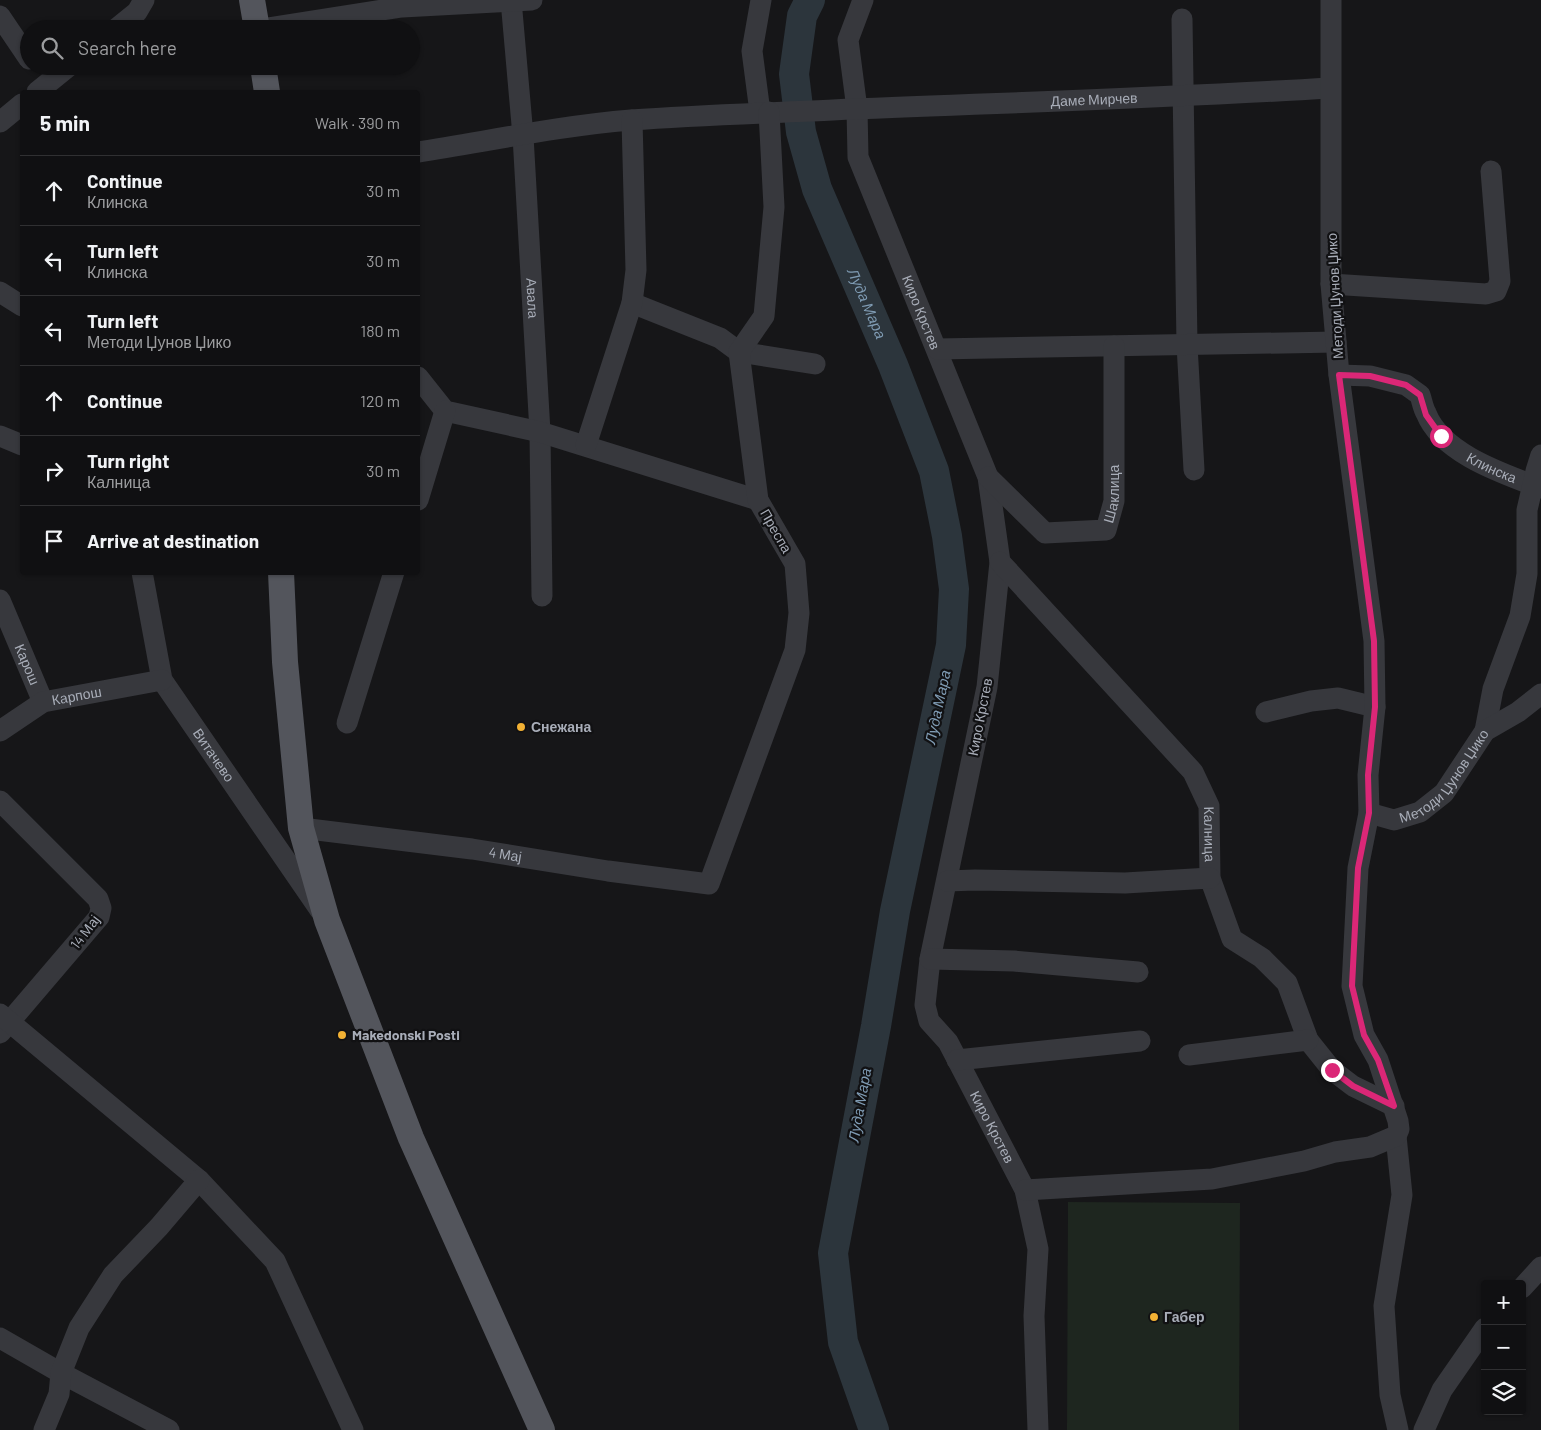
<!DOCTYPE html>
<meta charset="utf-8">
<style>
body{margin:0;font-family:Barlow,sans-serif;background:#1e1e20;color:#f1f3f6}
.controls{position:absolute;right:15px;bottom:15px;display:grid;overflow:hidden;border-radius:5px;box-shadow:0 1px 4px #0004}
.controls button{width:45px;height:45px;display:grid;place-items:center;padding:0;border:0;border-bottom:1px solid #303032;background:#101012;color:#f1f3f6;font:25px sans-serif}
.stop{position:absolute;width:15px;height:15px;margin:-11px;border:4px solid #db2777;border-radius:50%;background:#fff}
.stop.end{background:#db2777;border-color:#fff;box-shadow:0 1px 5px #0008}
.list{margin:0;padding:0;list-style:none}
h2{display:flex;justify-content:space-between;align-items:center;height:65px;margin:0;padding:0 20px;font-size:21px}
h2 small{font-size:16px;font-weight:400;color:#9c9d9f}
.list li{display:grid;grid-template-columns:32px 1fr auto;gap:15px;align-items:center;box-sizing:border-box;height:70px;padding:0 20px;border-top:1px solid #303032}
.list b{display:block;font-size:19px;white-space:nowrap}
.list p{margin:0;font-size:16px;white-space:nowrap;color:#9c9d9f}
.list em{font-size:16px;font-style:normal;color:#9c9d9f}
.icon{flex:none;width:28px;height:28px;fill:none;stroke:currentColor;stroke-width:2;stroke-linecap:round;stroke-linejoin:round}
.map{position:relative;flex:none;width:1541px;height:1430px;overflow:hidden}
.search{position:absolute;background:#101012;box-shadow:0 1px 4px #0004;left:20px;top:20px;width:400px;height:55px;display:flex;align-items:center;gap:12px;box-sizing:border-box;padding:0 18px;border-radius:28px;color:#9c9d9f;font-size:19px}
.panel{position:absolute;background:#101012;box-shadow:0 1px 4px #0004;left:20px;top:90px;width:400px;height:485px;border-radius:5px}
.map>svg:first-child{display:block}
.green{fill:#1e261f}
.lines{fill:none;stroke-linecap:round;stroke-linejoin:round}
.river{stroke:#2c353c;stroke-width:30}
.minor{stroke:#37383d;stroke-width:21}
.major{stroke:#53555c;stroke-width:26}
.route{stroke:#db2777;stroke-width:6}
.poi-dot{fill:#f2b134;stroke:#111113;stroke-width:2}
.labels{text-anchor:middle;stroke-width:4.5;stroke-linejoin:round;paint-order:stroke}
.street-label{font-size:14px;fill:#a8adb8;stroke:#111113}
.poi-label{font-size:14px;font-weight:bold;fill:#a8adb8;stroke:#111113;text-anchor:start}
.water-label{font-size:15px;font-style:italic;fill:#7f9bb3;stroke:#111113}
</style>
<div class="map">
<svg width="1541" height="1430" viewBox="0 0 1541 1430">
<rect width="100%" height="100%" fill="#161618"/>
<path class="green" d="M1068 1202 1240 1203 1239 1430H1067Z"/>
<g class="lines">
<path class="river" id="s1" d="M810 0 802 16 794 74 801 132 817 189 893 365 934 471 947 536 954 589 951 645 895 911 876 1026 833 1253 843 1342 874 1430"/>
<g class="minor">
<path id="s2" d="M511 0 523 136 540 432 542 596"/>
<path id="s3" d="M863 0 848 40 857 109 858 157 988 477 1000 562 987 687 930 959 925 1005 929 1021 948 1042 1025 1190 1038 1249 1034 1316 1038 1430"/>
<path d="M0 16 29 59"/>
<path d="M1182 19 1187 345 1194 470"/>
<path d="M116 29 137 12 144 0"/>
<path d="M261 29 402 7 532 0"/>
<path d="M37 92 69 66"/>
<path d="M760 112 752 51 761 0"/>
<path d="M0 122 22 104"/>
<path id="s4" d="M418 152C489 141 559 126 631 120 699 115 766 113 833 110 999 103 1165 98 1330 88"/>
<path d="M1331 284 1486 294 1496 291 1500 281 1491 171"/>
<path d="M0 292 22 306"/>
<path d="M632 303 720 338 739 352 815 364"/>
<path d="M937 349 1336 342"/>
<path id="s5" d="M1339 375 1370 376 1406 385 1420 395C1422 401 1423 408 1426 413 1442 454 1504 474 1541 488"/>
<path d="M418 377 445 411 540 432 758 500"/>
<path d="M0 436 22 445"/>
<path d="M586 445 632 303 636 270 632 120"/>
<path id="s6" d="M988 477 1045 533 1106 530 1114 501V346"/>
<path d="M418 500 445 411"/>
<path id="s7" d="M1000 562 1193 772 1209 806 1210 878 1232 939 1262 958 1287 983 1308 1040 1332 1070 1353 1086 1394 1106"/>
<path id="s8" d="M142 572 162 680 320 910"/>
<path id="s9" d="M0 600 43 702"/>
<path d="M1266 712 1311 701 1338 698 1375 707"/>
<path d="M347 723 394 572"/>
<path id="s10" d="M0 731 43 702 162 680"/>
<path d="M1485 731 1493 689 1520 616 1527 574V510L1536 471 1541 455"/>
<path d="M0 801 98 899 101 908 99 917 0 1033"/>
<path id="s11" d="M1369 813 1394 820 1420 812 1444 793 1485 731 1518 712 1541 694"/>
<path id="s12" d="M301 828 472 849 608 871 709 884 795 650 799 613 795 564 758 500 739 352 764 316 774 207 769 112"/>
<path d="M947 881 975 880 1125 883 1210 878"/>
<path d="M930 959 1014 961 1138 972"/>
<path d="M0 1014 199 1180 275 1261 353 1430"/>
<path d="M1189 1055 1308 1040"/>
<path d="M957 1060 1140 1041"/>
<path d="M1396 1136 1402 1195 1384 1306 1390 1395 1398 1430"/>
<path d="M1025 1190 1212 1179 1304 1161 1335 1152 1370 1147 1396 1136 1399 1129 1398 1121 1378 1060 1364 1035 1352 986 1358 868 1369 813 1368 775 1375 707 1374 641 1339 375 1331 284V0"/>
<path d="M1522 1288 1541 1267"/>
<path d="M0 1338 61 1373 169 1430"/>
<path d="M44 1430 59 1394 61 1373 79 1328 113 1275 159 1227 199 1180"/>
<path d="M1424 1430 1442 1390 1485 1328"/>
</g>
<g class="major">
<path d="M252 0 257 29"/>
<path d="M263 66 267 92"/>
<path d="M281 572 285 662 301 828 327 920 411 1138 542 1430"/>
</g>
</g>
<g class="lines">
<path class="route" d="M1332 1070 1353 1086 1394 1106 1378 1060 1364 1035 1352 986 1358 868 1369 813 1368 775 1375 707 1374 641 1339 375 1370 376 1406 385 1420 395 1426 415 1441 436"/>
</g>
<g class="poi-dot">
<circle cx="521" cy="727" r="5"/>
<circle cx="342" cy="1035" r="5"/>
<circle cx="1154" cy="1317" r="5"/>
</g>
<g class="labels">
<g class="street-label">
<text dy="5" stroke="none"><textPath href="#s4" startOffset="679">Даме Мирчев</textPath></text>
<text transform="translate(1335 296) rotate(-93)" y="5">Методи Џунов Џико</text>
<text dy="5" stroke="none"><textPath href="#s2" startOffset="299">Авала</textPath></text>
<text dy="5" stroke="none"><textPath href="#s3" startOffset="328">Киро Крстев</textPath></text>
<text dy="5" stroke="none"><textPath href="#s5" startOffset="192">Клинска</textPath></text>
<text dy="5" stroke="none"><textPath href="#s6" startOffset="178">Шаклица</textPath></text>
<text transform="translate(776 531) rotate(60)" y="5">Преспа</text>
<text dy="5" stroke="none"><textPath href="#s9" startOffset="70">Карош</textPath></text>
<text dy="5" stroke="none"><textPath href="#s10" startOffset="86">Карпош</textPath></text>
<text transform="translate(980 717) rotate(-79)" y="5">Киро Крстев</text>
<text dy="5" stroke="none"><textPath href="#s8" startOffset="201">Витачево</textPath></text>
<text dy="5" stroke="none"><textPath href="#s11" startOffset="95">Методи Џунов Џико</textPath></text>
<text dy="5" stroke="none"><textPath href="#s7" startOffset="351">Калница</textPath></text>
<text dy="5" stroke="none"><textPath href="#s12" startOffset="206">4 Мај</textPath></text>
<text transform="translate(85 932) rotate(-53)" y="5">14 Мај</text>
<text dy="5" stroke="none"><textPath href="#s3" startOffset="1182">Киро Крстев</textPath></text>
</g>
<g class="poi-label">
<text x="531" y="732">Снежана</text>
<text x="352" y="1040">Makedonski Posti</text>
<text x="1164" y="1322">Габер</text>
</g>
<g class="water-label">
<text dy="5" stroke="none"><textPath href="#s1" startOffset="319">Луда Мара</textPath></text>
<text transform="translate(938 707) rotate(-78)" y="5">Луда Мара</text>
<text transform="translate(860 1105) rotate(-80)" y="5">Луда Мара</text>
</g>
</g>
</svg>
<div class="controls">
<button>+</button>
<button>−</button>
<button><svg class="icon" aria-label="layers" viewBox="0 0 24 24"><path d="M12 4l9 5-9 5-9-5zM3 14l9 5 9-5"/></svg></button>
</div>
<div class="stop" style="left:1441px;top:436px"></div>
<div class="stop end" style="left:1332px;top:1070px"></div>
<div class="search"><svg class="icon" aria-label="search" viewBox="0 0 24 24"><circle cx="10" cy="10" r="6"/><path d="M15 15l6 6"/></svg>Search here</div>
<section class="panel">
<h2>5 min<small>Walk · 390 m</small></h2>
<ul class="list">
<li><svg class="icon" aria-label="ahead" viewBox="0 0 24 24"><path d="M12 20V5M6 11l6-6 6 6"/></svg><div><b>Continue</b><p>Клинска</p></div><em>30 m</em></li>
<li><svg class="icon" aria-label="left" viewBox="0 0 24 24"><path d="M17 20v-9H6M10 6l-5 5 5 5"/></svg><div><b>Turn left</b><p>Клинска</p></div><em>30 m</em></li>
<li><svg class="icon" aria-label="left" viewBox="0 0 24 24"><path d="M17 20v-9H6M10 6l-5 5 5 5"/></svg><div><b>Turn left</b><p>Методи Џунов Џико</p></div><em>180 m</em></li>
<li><svg class="icon" aria-label="ahead" viewBox="0 0 24 24"><path d="M12 20V5M6 11l6-6 6 6"/></svg><div><b>Continue</b></div><em>120 m</em></li>
<li><svg class="icon" aria-label="right" viewBox="0 0 24 24"><path d="M7 20v-9h11M14 6l5 5-5 5"/></svg><div><b>Turn right</b><p>Калница</p></div><em>30 m</em></li>
<li><svg class="icon" aria-label="arrive" viewBox="0 0 24 24"><path d="M6 21V4h12l-3 4 3 4H6"/></svg><div><b>Arrive at destination</b></div></li>
</ul>
</section>
</div>
